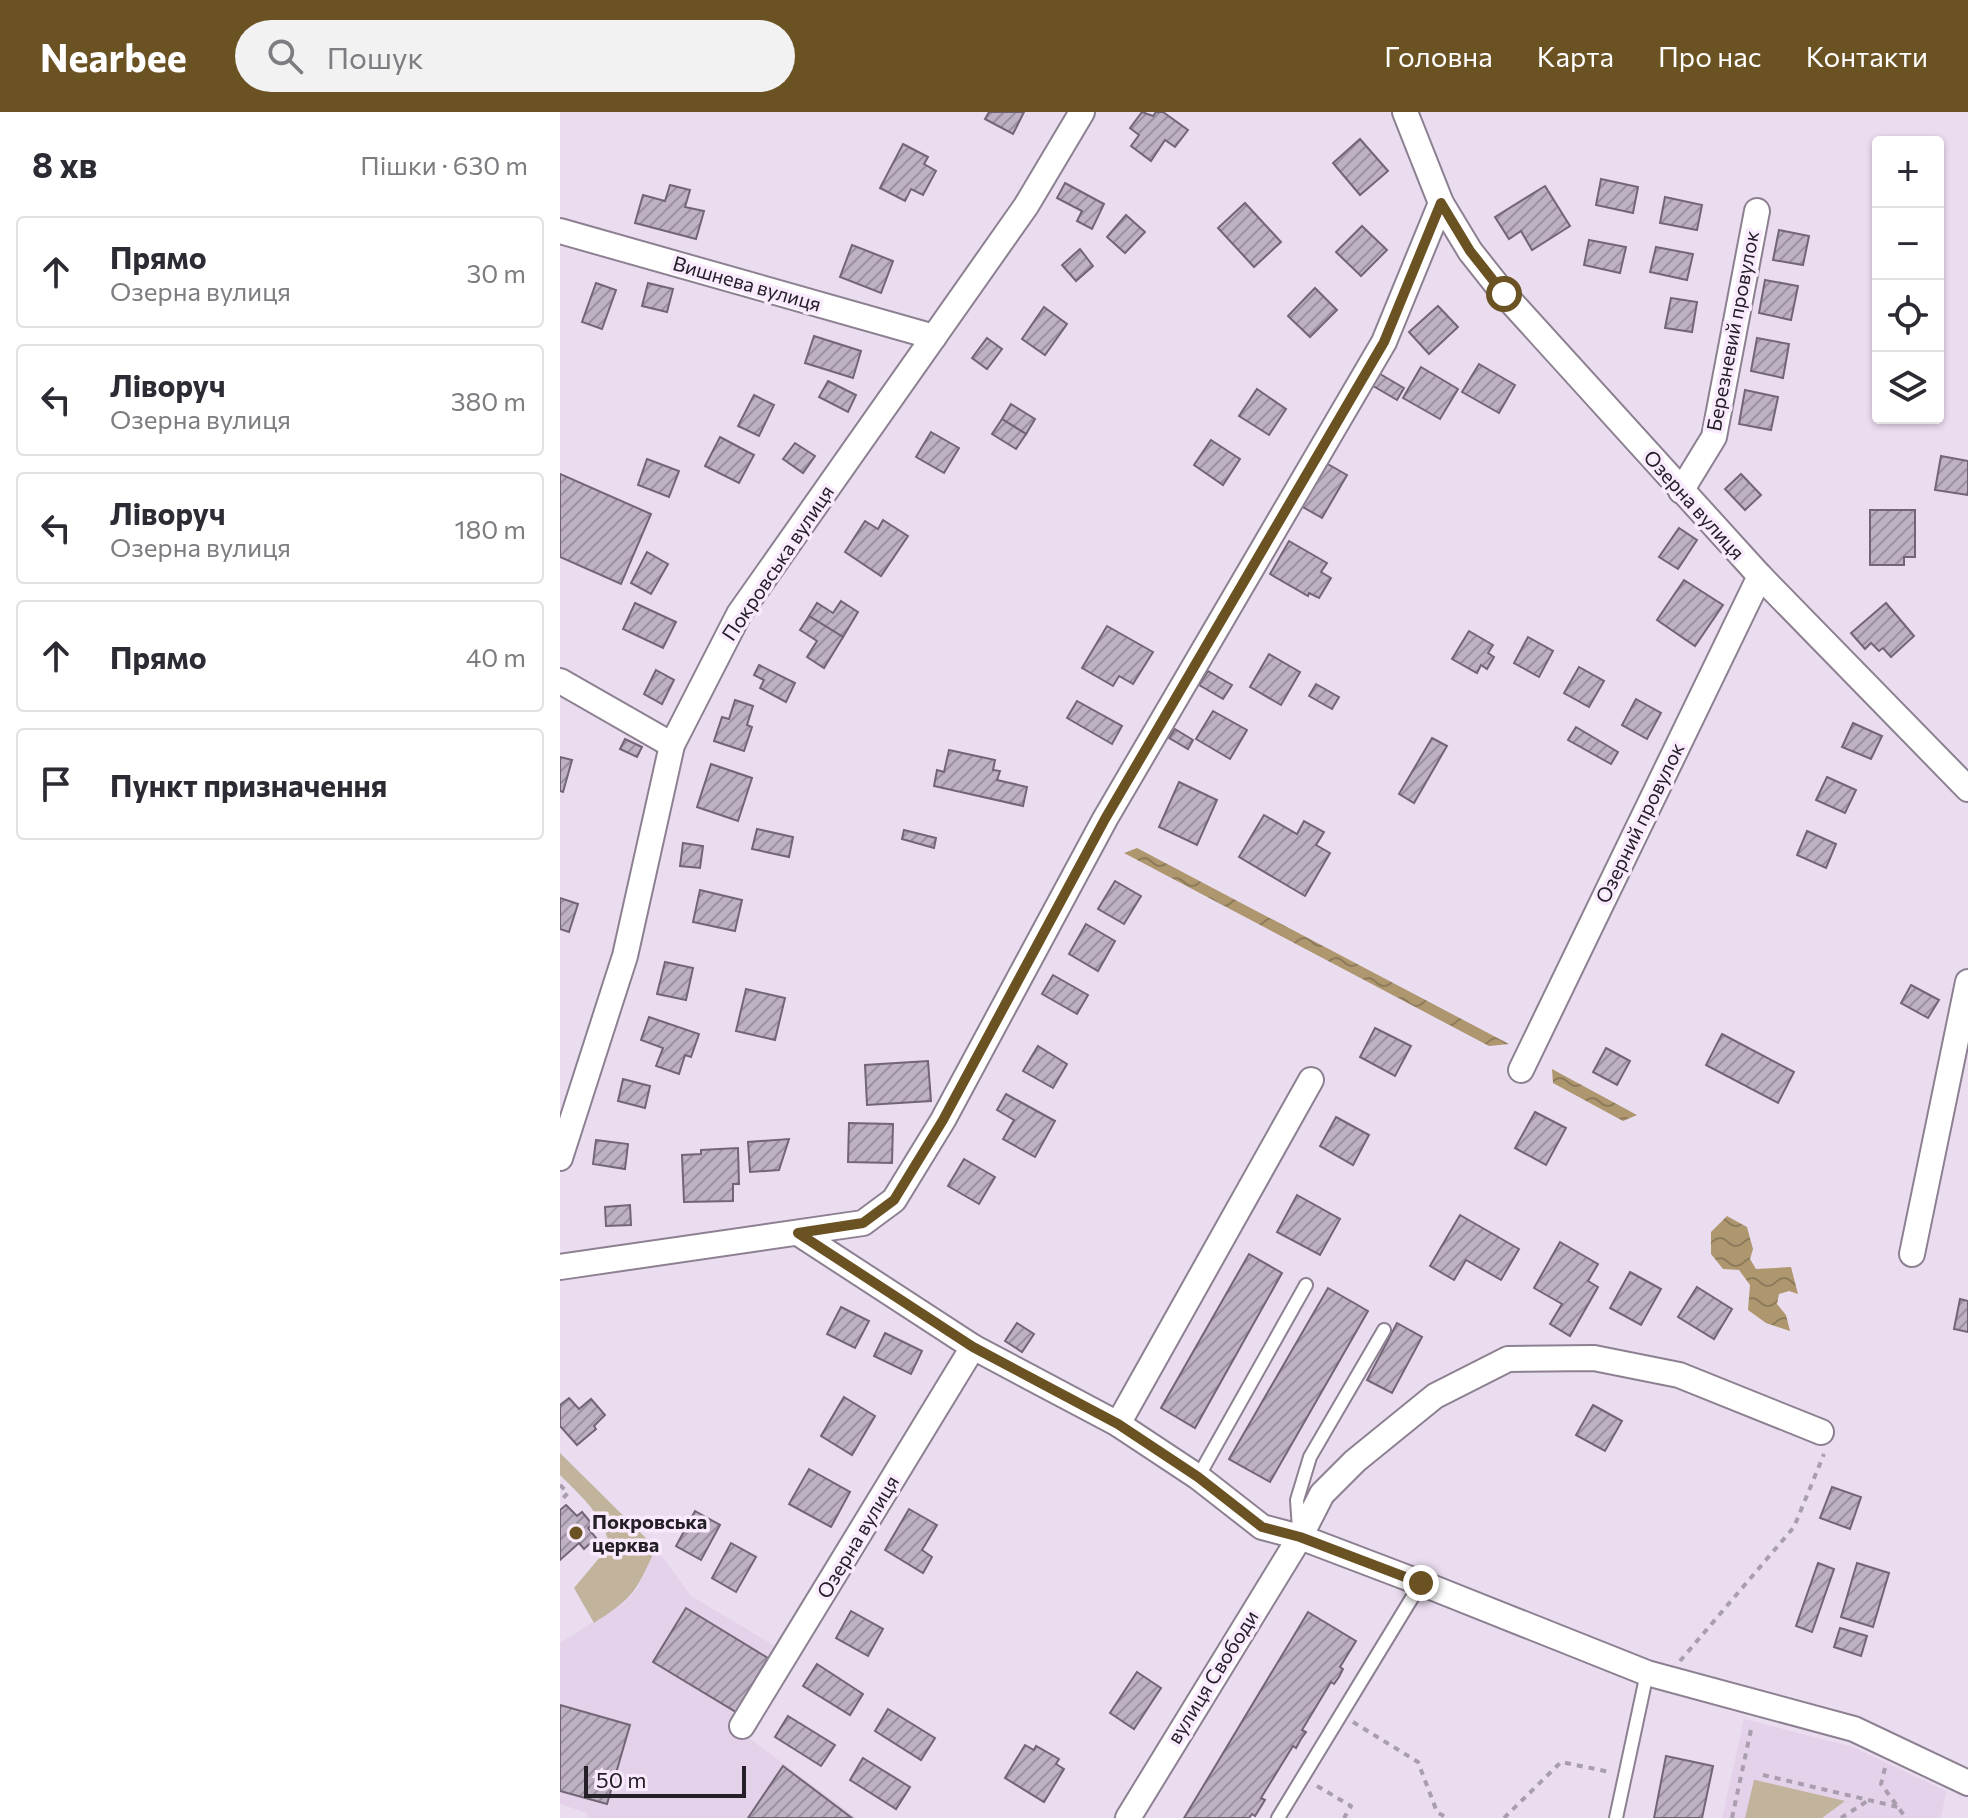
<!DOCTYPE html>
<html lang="uk">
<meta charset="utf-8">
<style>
body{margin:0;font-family:Commissioner,sans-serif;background:#f2f2f3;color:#2b2b33}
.controls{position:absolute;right:24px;top:24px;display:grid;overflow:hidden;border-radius:8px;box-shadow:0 2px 6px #0004}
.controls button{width:72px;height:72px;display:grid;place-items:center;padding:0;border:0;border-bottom:2px solid #e1e1e2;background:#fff;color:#2b2b33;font:40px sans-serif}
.scale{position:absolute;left:24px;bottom:20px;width:162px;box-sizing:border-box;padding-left:8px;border:4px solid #252027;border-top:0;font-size:22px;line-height:28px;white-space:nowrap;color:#252027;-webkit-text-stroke:6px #f9ebfd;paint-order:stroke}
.stop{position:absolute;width:24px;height:24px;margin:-18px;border:6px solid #6b5223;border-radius:50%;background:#fff}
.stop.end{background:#6b5223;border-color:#fff;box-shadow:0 2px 8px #0008}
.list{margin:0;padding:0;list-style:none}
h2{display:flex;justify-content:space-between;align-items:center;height:104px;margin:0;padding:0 32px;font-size:34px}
h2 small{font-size:26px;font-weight:400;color:#7c7c81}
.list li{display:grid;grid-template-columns:52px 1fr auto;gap:24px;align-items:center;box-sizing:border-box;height:112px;margin:0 16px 16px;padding:0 16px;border:2px solid #e1e1e2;border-radius:8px}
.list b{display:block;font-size:30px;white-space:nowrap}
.list p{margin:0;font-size:26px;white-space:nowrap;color:#7c7c81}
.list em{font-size:26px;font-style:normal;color:#7c7c81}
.icon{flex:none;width:44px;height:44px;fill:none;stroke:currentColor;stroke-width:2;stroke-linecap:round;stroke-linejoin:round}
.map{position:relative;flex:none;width:1408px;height:1706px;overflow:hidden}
header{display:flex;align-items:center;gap:48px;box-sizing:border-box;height:112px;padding:0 40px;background:#6b5223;color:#fff}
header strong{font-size:38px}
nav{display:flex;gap:44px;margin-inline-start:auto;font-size:28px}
.search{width:560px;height:72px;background:#f2f2f3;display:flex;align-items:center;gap:20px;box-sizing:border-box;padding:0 28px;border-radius:44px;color:#7c7c81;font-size:30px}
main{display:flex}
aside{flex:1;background:#fff}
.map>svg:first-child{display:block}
.built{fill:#e4d1ea}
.green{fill:#c2b49c}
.water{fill:url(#water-waves)}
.building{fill:url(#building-hatch);stroke:#726676;stroke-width:2}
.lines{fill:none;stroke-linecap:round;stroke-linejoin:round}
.service-casing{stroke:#8c8091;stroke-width:16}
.minor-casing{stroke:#8c8091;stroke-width:28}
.path{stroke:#a99ead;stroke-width:4;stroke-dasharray:6 6;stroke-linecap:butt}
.service{stroke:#fff;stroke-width:12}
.minor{stroke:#fff;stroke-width:24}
.route{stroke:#6b5223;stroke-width:10}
.poi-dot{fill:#6b5223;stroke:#f9ebfd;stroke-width:3}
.labels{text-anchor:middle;stroke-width:7;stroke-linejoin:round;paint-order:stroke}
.street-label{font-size:20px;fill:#252027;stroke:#f9ebfd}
.poi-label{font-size:20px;font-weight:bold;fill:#252027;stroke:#f9ebfd;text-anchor:start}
</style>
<header>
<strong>Nearbee</strong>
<div class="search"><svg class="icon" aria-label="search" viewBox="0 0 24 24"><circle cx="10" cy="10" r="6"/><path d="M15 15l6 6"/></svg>Пошук</div>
<nav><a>Головна</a><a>Карта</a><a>Про нас</a><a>Контакти</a></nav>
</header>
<main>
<aside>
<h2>8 хв<small>Пішки · 630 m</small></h2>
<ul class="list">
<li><svg class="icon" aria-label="ahead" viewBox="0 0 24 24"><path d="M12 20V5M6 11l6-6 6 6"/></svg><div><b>Прямо</b><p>Озерна вулиця</p></div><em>30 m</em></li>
<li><svg class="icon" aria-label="left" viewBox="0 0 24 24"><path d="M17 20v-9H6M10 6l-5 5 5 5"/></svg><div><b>Ліворуч</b><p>Озерна вулиця</p></div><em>380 m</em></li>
<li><svg class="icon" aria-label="left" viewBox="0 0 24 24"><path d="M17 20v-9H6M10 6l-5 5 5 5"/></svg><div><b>Ліворуч</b><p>Озерна вулиця</p></div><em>180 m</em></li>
<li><svg class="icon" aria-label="ahead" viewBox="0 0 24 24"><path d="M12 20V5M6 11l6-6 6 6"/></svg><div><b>Прямо</b></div><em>40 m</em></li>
<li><svg class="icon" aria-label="arrive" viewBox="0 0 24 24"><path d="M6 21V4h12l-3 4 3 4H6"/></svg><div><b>Пункт призначення</b></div></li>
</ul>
</aside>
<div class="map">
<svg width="1408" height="1706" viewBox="0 0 1408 1706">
<defs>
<pattern id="water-waves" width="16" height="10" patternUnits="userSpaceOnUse" patternTransform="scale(2)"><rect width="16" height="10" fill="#ae976f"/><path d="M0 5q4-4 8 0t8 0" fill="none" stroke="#8d7b5b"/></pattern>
<pattern id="building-hatch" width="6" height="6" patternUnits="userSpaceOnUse" patternTransform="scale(2)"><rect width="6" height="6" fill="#beb1c3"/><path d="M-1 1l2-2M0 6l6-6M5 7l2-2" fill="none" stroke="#9a909e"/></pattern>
</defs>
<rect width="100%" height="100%" fill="#ebddf0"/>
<g class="built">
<path d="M96 1436 131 1484 220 1537 174 1615 297 1706H28L27 1701 0 1692V1531L64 1491 77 1477Z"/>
<path d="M1184 1607 1293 1635 1386 1679 1381 1706H1162Z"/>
</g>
<g class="green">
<path d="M0 1341 96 1436C76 1479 75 1485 34 1511L14 1476 50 1433C39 1399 25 1388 0 1363Z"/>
<path d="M1194 1668H1195L1285 1689 1262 1706H1185Z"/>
</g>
<g class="water">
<path d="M577 736 949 932 929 934 564 741Z"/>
<path d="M992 957 1077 1003 1063 1009 993 971Z"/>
<path d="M1167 1104 1187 1115 1193 1137 1190 1147 1196 1157 1231 1155 1238 1182 1229 1179 1219 1182 1217 1192 1226 1203 1230 1219 1206 1211 1188 1198 1190 1173 1179 1158 1163 1157 1151 1142V1120Z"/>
</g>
<g class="building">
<path d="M429 0H464L453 22 425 7Z"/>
<path d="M582 0 593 4 596 0H603L628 18 615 35 605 28 591 49 571 34 579 23 570 16Z"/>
<path d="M800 27 828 59 800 83 773 51Z"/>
<path d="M343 32 368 45 364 52 376 59 363 83 351 77 345 89 320 76Z"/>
<path d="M1041 67 1078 75 1073 101 1036 93Z"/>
<path d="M505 71 544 92 532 117 517 109 522 99 497 86Z"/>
<path d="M110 73 130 78 125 95 144 99 136 127 75 111 83 83 105 89Z"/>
<path d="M985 74 1010 114 972 138 961 119 949 127 935 105Z"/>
<path d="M1105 85 1142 93 1137 118 1100 111Z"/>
<path d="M685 91 721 130 694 155 658 116Z"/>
<path d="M566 103 585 120 565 141 547 125Z"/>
<path d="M802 114 827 138 801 164 776 140Z"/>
<path d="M1219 118 1249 124 1243 153 1213 148Z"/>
<path d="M1029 128 1066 135 1060 161 1024 153Z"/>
<path d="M292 133 333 149 321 181 280 165Z"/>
<path d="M1096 135 1133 142 1127 168 1090 160Z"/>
<path d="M520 137 533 154 516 169 502 153Z"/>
<path d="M1205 168 1238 174 1231 208 1199 201Z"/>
<path d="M36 171 56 178 42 217 22 210Z"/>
<path d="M88 171 113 177 107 200 82 194Z"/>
<path d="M755 176 777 198 750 225 728 204Z"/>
<path d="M1111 186 1137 190 1132 220 1105 216Z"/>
<path d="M878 194 898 215 869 242 849 220Z"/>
<path d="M484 195 507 212 485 243 462 227Z"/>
<path d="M254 224 301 239 293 266 245 251Z"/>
<path d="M427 226 442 237 427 257 412 246Z"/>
<path d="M1197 226 1229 232 1223 266 1191 259Z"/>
<path d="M919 252 955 273 939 301 902 280Z"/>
<path d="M861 255 898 277 880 307 843 286Z"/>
<path d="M815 259 844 276 837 288 808 271Z"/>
<path d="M268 269 296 283 288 300 259 285Z"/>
<path d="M697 277 726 297 709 323 679 304Z"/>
<path d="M1185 278 1218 285 1211 318 1179 312Z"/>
<path d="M194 283 214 293 199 324 178 314Z"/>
<path d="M451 292 475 307 466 322 442 307Z"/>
<path d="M442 307 466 322 456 337 432 322Z"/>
<path d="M371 320 399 336 384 361 356 345Z"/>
<path d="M160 325 194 343 179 371 145 354Z"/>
<path d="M651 328 680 347 663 373 634 353Z"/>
<path d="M235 331 255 344 243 361 223 347Z"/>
<path d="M1381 344 1408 349V383L1375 378Z"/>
<path d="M87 347 119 359 109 385 78 373Z"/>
<path d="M766 351 787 363 762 406 741 394Z"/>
<path d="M0 362 91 402 61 472 0 445Z"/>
<path d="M1181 362 1201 383 1185 398 1165 377Z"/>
<path d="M1310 398H1355V445H1344V453H1310Z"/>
<path d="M323 408 348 424 321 464 285 440 305 409 318 417Z"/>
<path d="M1119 416 1137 428 1118 457 1099 445Z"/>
<path d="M729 429 767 451 761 460 771 466 759 486 749 481 748 484 710 462Z"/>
<path d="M87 440 108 452 91 482 71 471Z"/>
<path d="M1124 468 1163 493 1135 534 1097 508Z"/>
<path d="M281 489 298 500 283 525 249 504 257 491 273 501Z"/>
<path d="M75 491 116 510 103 536 63 517Z"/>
<path d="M1326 491 1354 524 1331 545 1323 536 1319 539 1311 531 1305 537 1291 521Z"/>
<path d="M249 504 283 525 264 556 247 545 257 529 240 518Z"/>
<path d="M547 514 593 540 573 572 559 564 553 574 522 556Z"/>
<path d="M909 519 933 533 928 541 934 545 927 557 921 553 917 561 892 547Z"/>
<path d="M968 525 993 539 979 565 954 551Z"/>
<path d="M709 542 740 560 721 593 690 575Z"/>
<path d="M199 553 235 571 226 590 200 576 204 568 194 563Z"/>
<path d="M1019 555 1044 569 1029 595 1004 581Z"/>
<path d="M96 558 114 568 102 592 84 582Z"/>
<path d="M648 559 672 573 663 587 639 573Z"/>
<path d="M756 572 779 585 772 597 749 584Z"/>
<path d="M1076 587 1101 601 1087 627 1062 613Z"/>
<path d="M175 588 193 594 187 613 192 615 184 639 154 629 162 605 169 607Z"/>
<path d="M517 589 562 614 552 632 507 606Z"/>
<path d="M653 599 687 618 670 647 636 627Z"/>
<path d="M1293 611 1322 624 1311 647 1282 635Z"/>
<path d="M1016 615 1058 640 1051 652 1008 628Z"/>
<path d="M615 617 633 628 628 637 609 626Z"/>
<path d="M872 626 887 634 854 691 839 682Z"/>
<path d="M65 627 82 635 77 645 60 637Z"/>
<path d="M389 638 435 648 433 658 440 659 437 668 467 675 463 694 374 674 377 658 384 660Z"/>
<path d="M0 645 12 648 3 680 0 679Z"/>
<path d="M151 652 192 666 178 709 137 695Z"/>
<path d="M1267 665 1296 678 1285 701 1256 688Z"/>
<path d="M619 670 657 688 637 733 599 715Z"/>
<path d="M704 703 737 722 744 709 764 720 756 733 770 741 745 784 679 745Z"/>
<path d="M197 717 233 725 229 745 192 737Z"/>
<path d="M344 718 376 726 374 736 342 727Z"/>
<path d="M1247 719 1276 732 1266 756 1237 743Z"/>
<path d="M123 731 143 734 140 756 120 754Z"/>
<path d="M555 769 581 784 564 812 538 797Z"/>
<path d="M140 778 182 788 175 819 133 810Z"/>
<path d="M0 786 18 792 9 820 0 817Z"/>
<path d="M526 812 555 829 538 859 509 842Z"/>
<path d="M105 850 133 856 126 888 97 882Z"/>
<path d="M493 863 528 883 517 902 482 882Z"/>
<path d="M1351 873 1379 888 1368 906 1341 891Z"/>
<path d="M186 877 225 886 215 928 176 919Z"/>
<path d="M89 905 139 922 131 945 125 943 119 962 96 954 103 936 81 928Z"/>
<path d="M815 916 851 934 835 964 800 945Z"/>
<path d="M1162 922 1234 960 1218 991 1146 953Z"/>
<path d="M478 934 507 952 493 976 463 959Z"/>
<path d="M1046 936 1070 949 1057 973 1033 960Z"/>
<path d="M368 949 371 989 307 993 305 953Z"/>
<path d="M63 967 90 974 85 996 58 989Z"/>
<path d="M446 982 495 1009 475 1045 443 1027 454 1008 437 998Z"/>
<path d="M975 1000 1006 1016 986 1053 955 1036Z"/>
<path d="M776 1005 809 1023 793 1053 760 1034Z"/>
<path d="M289 1011 333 1012 332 1051 288 1050Z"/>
<path d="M229 1027 219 1058 190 1060 188 1030Z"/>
<path d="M36 1028 68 1032 65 1057 33 1052Z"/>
<path d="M178 1036 179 1072H173V1089L124 1090 122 1043 141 1042V1038Z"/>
<path d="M404 1047 435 1065 419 1092 388 1074Z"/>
<path d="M737 1083 780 1107 760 1143 717 1120Z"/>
<path d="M70 1093 71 1113 46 1114 45 1095Z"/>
<path d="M900 1103 959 1137 941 1168 906 1148 894 1168 870 1154Z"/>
<path d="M1000 1130 1038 1152 1028 1169 1038 1175 1010 1224 990 1212 1002 1192 974 1176Z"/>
<path d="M689 1142 722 1161 635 1316 601 1296Z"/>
<path d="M1070 1160 1101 1177 1081 1213 1050 1196Z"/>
<path d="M1137 1175 1172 1197 1154 1227 1118 1205Z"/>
<path d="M768 1176 808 1199 710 1370 669 1347Z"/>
<path d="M1400 1187 1408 1189V1220L1394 1217Z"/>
<path d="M281 1195 309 1209 295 1236 267 1222Z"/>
<path d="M457 1211 474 1222 462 1240 445 1229Z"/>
<path d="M837 1211 862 1225 832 1281 807 1268Z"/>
<path d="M325 1221 362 1239 351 1262 314 1244Z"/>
<path d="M284 1285 315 1304 292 1343 261 1324Z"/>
<path d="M9 1286 19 1297 31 1287 45 1303 34 1314 36 1317 17 1333 0 1314V1293Z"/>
<path d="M1033 1293 1062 1309 1045 1339 1016 1323Z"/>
<path d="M249 1357 290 1380 271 1415 229 1392Z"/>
<path d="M1272 1375 1301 1385 1290 1417 1260 1406Z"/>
<path d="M6 1393 17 1404 22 1400 32 1412 28 1416 36 1426 24 1437 19 1431 0 1448V1398Z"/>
<path d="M349 1397 377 1413 362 1438 372 1445 363 1461 325 1438Z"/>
<path d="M135 1399 160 1413 141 1448 116 1434Z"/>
<path d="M171 1431 196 1445 176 1480 152 1466Z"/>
<path d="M1258 1451 1274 1457 1252 1520 1236 1514Z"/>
<path d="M1297 1451 1329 1461 1313 1515 1281 1505Z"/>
<path d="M126 1496 208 1546 176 1600 93 1550Z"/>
<path d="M291 1499 323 1517 308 1544 276 1526Z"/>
<path d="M748 1500 796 1529 780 1555 783 1557 779 1565 774 1572 771 1570 742 1618 746 1620 741 1627 736 1636 733 1634 701 1686 705 1688 695 1704 692 1702 689 1706H624Z"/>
<path d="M1280 1516 1307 1524 1301 1544 1274 1535Z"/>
<path d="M257 1552 303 1582 290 1603 243 1574Z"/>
<path d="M577 1560 601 1576 574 1617 550 1601Z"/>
<path d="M0 1593 70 1613 47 1692 0 1679Z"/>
<path d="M328 1597 375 1626 361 1648 315 1619Z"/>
<path d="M228 1604 275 1633 261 1654 215 1625Z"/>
<path d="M465 1633 474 1638 476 1634 499 1647 496 1652 504 1657 484 1690 445 1666Z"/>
<path d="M1106 1644 1153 1654 1142 1706H1094Z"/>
<path d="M303 1646 350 1675 336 1697 290 1668Z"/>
<path d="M223 1654 292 1706H188Z"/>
</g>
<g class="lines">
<defs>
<g id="service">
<path d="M638 1365 746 1173"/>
<path d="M739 1417 737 1388 750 1345 824 1218"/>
<path d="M718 1706 861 1471"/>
<path d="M1056 1706 1087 1561"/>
</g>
<g id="minor">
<path d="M845 0 881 91 910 139 944 182 1200 464 1408 677"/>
<path d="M0 119 374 225"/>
<path d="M1121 379 1154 325 1197 99"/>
<path d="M0 569 112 633"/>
<path d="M961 958 1200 464"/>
<path d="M0 1046 65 844 112 633 179 502 466 94 522 0"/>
<path d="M238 1121 413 1235 558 1312 638 1365 702 1415 740 1425 861 1471 1087 1561 1294 1617 1408 1671"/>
<path d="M1352 1142 1408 870"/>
<path d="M0 1155 303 1111 334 1088 383 1008 545 707 824 230 881 91"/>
<path d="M558 1312 751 968"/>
<path d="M182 1614 413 1235"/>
<path d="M568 1706 740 1425 762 1382 795 1349 875 1284 948 1247 1034 1246 1119 1263 1261 1320"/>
</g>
</defs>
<use href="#service" class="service-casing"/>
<use href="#minor" class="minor-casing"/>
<g class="path">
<path d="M0 1373 8 1381 0 1389"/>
<path d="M1120 1549 1234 1415 1264 1342"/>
<path d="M793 1610 858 1650 877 1700 887 1706"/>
<path d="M1325 1656 1321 1672 1346 1706"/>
<path d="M1203 1663 1338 1695"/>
<path d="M757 1674 791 1694 784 1706"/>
<path d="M944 1706 1001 1650 1050 1660"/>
<path d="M1172 1706 1192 1613"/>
<path d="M1281 1706 1309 1688"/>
</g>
<use href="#service" class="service"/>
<use href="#minor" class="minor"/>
</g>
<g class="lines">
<path class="route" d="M861 1471 740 1425 702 1415 638 1365 558 1312 413 1235 238 1121 303 1111 334 1088 383 1008 545 707 824 230 881 91 910 139 944 182"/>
</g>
<circle class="poi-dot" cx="16" cy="1421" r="8"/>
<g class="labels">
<g class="street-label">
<text transform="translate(187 172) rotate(16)" y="7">Вишнева вулиця</text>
<text transform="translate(1173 219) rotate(-79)" y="7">Березневий провулок</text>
<text transform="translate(1134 393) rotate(48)" y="7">Озерна вулиця</text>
<text transform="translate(218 451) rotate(-56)" y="7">Покровська вулиця</text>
<text transform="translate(1080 711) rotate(-64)" y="7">Озерний провулок</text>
<text transform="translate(298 1425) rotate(-59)" y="7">Озерна вулиця</text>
<text transform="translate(653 1565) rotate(-58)" y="7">вулиця Свободи</text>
</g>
<g class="poi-label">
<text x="32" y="1417">Покровська<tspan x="32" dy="23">церква</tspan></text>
</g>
</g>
</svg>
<div class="controls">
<button>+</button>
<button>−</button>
<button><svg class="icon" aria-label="locate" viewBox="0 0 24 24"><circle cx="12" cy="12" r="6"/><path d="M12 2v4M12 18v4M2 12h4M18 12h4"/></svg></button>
<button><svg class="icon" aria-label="layers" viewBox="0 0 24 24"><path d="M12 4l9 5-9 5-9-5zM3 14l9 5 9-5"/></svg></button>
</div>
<div class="scale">50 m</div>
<div class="stop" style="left:944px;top:182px"></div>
<div class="stop end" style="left:861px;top:1471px"></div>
</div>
</main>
